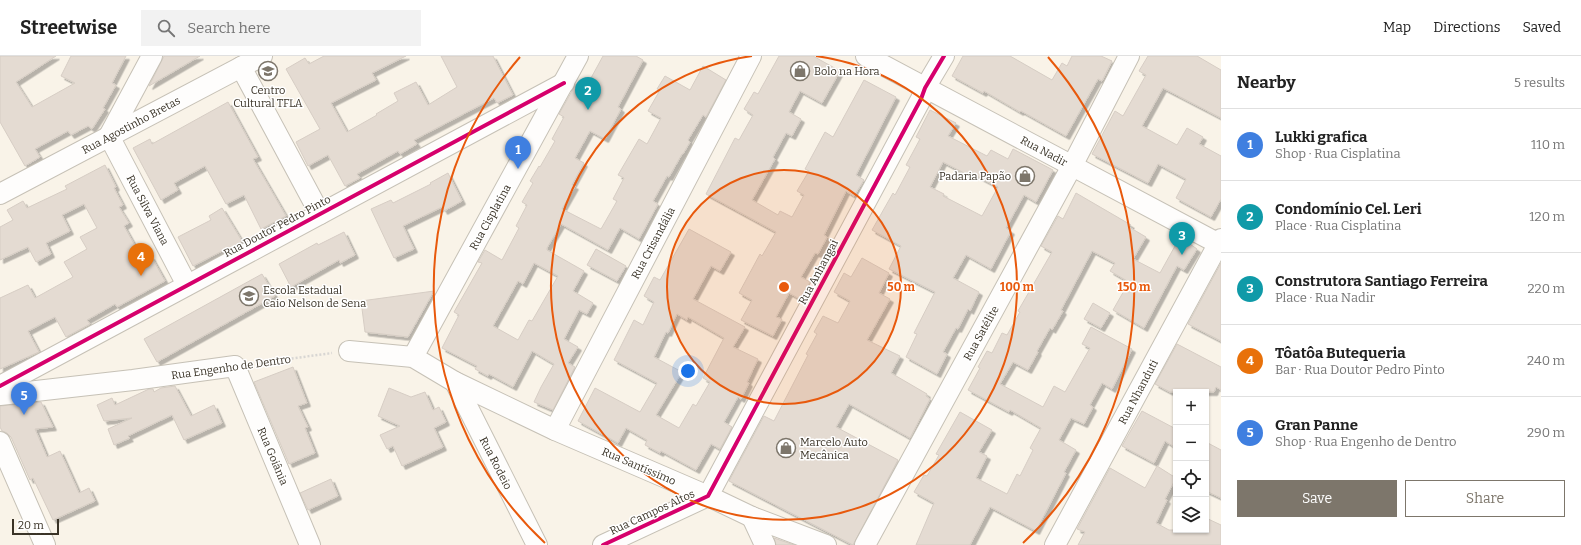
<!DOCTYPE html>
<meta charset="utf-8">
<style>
body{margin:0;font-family:Bitter,serif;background:#f2f2f2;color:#222}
.controls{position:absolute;right:12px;bottom:12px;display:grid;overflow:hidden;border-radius:0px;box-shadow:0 1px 3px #0004}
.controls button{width:36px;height:36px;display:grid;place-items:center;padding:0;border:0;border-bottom:1px solid #e0e0e0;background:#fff;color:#222;font:20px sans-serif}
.scale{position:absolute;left:12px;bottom:10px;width:47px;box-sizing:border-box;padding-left:4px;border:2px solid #3a3327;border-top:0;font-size:11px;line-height:14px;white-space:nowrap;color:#3a3327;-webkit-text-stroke:3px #fff;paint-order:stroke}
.you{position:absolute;left:688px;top:315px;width:14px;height:14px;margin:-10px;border:3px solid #fff;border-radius:50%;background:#1a73e8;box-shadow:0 0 0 6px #1a73e833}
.badge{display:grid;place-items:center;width:26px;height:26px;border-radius:50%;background:#7d766b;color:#fff;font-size:13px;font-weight:700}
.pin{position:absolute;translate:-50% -33px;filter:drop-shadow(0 1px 2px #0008)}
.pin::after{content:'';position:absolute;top:21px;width:14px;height:12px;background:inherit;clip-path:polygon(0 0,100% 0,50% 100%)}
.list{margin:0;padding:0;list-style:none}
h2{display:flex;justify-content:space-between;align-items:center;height:52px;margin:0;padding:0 16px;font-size:17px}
h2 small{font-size:13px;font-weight:400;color:#767676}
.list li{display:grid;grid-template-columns:26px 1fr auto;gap:12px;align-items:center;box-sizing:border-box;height:72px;padding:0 16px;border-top:1px solid #e0e0e0}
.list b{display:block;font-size:15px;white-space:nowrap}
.list p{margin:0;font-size:13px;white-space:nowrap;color:#767676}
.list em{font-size:13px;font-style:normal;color:#767676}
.actions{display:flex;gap:8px;padding:12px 16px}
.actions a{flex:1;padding:9px 0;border:1px solid #7d766b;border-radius:0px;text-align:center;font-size:14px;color:#7d766b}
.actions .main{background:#7d766b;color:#fff}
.icon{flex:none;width:22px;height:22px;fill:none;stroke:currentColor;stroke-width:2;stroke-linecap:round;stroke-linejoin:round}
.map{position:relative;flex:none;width:1221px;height:489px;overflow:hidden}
header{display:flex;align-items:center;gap:24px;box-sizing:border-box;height:56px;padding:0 20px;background:#fff;border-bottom:1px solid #e0e0e0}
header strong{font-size:19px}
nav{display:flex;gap:22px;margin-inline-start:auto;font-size:14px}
.search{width:280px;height:36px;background:#f2f2f2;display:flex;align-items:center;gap:10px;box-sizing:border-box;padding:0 14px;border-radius:0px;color:#767676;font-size:15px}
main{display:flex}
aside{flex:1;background:#fff}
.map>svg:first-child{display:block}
.building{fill:#e4dbd2;stroke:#d6cdc4;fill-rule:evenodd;filter:url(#shadow)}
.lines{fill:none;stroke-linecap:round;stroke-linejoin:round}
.minor-casing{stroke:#c6c1b6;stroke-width:22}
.path{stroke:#d8d6d3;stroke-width:2.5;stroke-dasharray:2 2;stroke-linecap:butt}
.minor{stroke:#fefdfc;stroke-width:20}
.cycleway-casing{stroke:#fff;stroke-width:6}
.cycleway{stroke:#d6006c;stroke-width:4}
.ring{fill:none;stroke:#e8590c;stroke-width:2}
.labels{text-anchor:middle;stroke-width:3;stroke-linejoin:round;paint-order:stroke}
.poi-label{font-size:11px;fill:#3a3327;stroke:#fff;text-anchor:start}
.street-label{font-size:11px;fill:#3a3327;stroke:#fff}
.centre{fill:#e8590c;stroke:#fff;stroke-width:2}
.ring-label{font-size:12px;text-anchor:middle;font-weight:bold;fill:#e8590c;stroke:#fff;stroke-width:3;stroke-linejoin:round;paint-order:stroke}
</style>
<header>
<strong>Streetwise</strong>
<div class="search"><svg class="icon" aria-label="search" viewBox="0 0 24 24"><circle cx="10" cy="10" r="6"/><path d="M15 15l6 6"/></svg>Search here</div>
<nav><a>Map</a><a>Directions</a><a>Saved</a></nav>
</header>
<main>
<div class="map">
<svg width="1221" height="489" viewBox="0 0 1221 489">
<defs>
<filter id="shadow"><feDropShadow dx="3.5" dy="3.5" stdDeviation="0" flood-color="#0004"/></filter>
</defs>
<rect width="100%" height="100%" fill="#f9f3e8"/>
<g class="building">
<path d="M0 0H56L16 26 32 51 75 27 61 20 71 0H126L112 27 116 29 103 52 105 53 92 73 88 70 71 79 68 75 35 93 40 101 25 110 0 66Z"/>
<path d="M164 0H200L149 30Z"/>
<path d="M324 0H406L372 17 376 24 331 47 347 76 377 59 376 58 398 45 394 37 416 26 428 49 457 31 441 0H493L513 39 497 47 494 42 414 84 417 88 400 98 398 95 357 118 360 122 345 130 328 99 308 110 296 86 320 73 286 13 305 2 309 8Z"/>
<path d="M603 0H636L643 4 618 51 621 53 605 83 590 75 575 102 584 107 572 129 575 130 562 153 601 173 617 145 613 143 624 122 618 119 639 83 647 88 661 62 648 55 660 34 657 33 665 20 690 34 703 10 726 24 706 61 703 59 688 84 690 86 683 98H682L669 121 667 120 653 145 658 148 639 183 620 172 608 194 561 168 547 192V194L584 215 573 235 593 247 587 258 579 254 564 283 578 291 568 307 575 311 553 354 534 346 541 331 554 308 532 295 513 331 489 318 488 320 475 313 477 310 442 292 459 259 454 256 482 207 478 206 485 194 502 204 519 172 516 170 527 149 522 146 533 127 530 125 539 110 540 111 555 85 552 83 564 61 559 58 576 28 585 33ZM534 207 558 220 532 265 529 264 518 284 493 270 518 225 523 228Z"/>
<path d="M779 0H813L840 15 822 47 800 35 789 56 801 63 792 80 786 77 773 101 775 103 752 144 778 159 780 155 792 161 804 139 797 135 809 115 805 113 825 76 833 81 864 24 896 41 856 119 864 124 854 140 846 135 824 179 827 181 818 198 815 197 801 221 810 226 800 243 789 237 776 261 782 263 773 280 741 264 752 244 739 237 760 198 762 200 776 176 706 138 735 82 739 84 753 59 744 53 754 36 758 38Z"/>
<path d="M963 0H1010L1052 24 1062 7 1067 10 1072 0H1101L1112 5 1102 25 1098 23 1066 80 1021 55 1020 56 984 35 983 37 952 20Z"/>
<path d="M1148 0H1197L1221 14V62L1163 32 1142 70 1177 89 1187 72 1203 81 1199 88 1221 100V143L1211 161 1176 142 1186 123 1158 108 1148 127 1092 98 1115 55 1123 60 1146 19 1139 15Z"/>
<path d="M228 46 258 101 253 103 286 160 261 173 244 139 226 148 205 110 174 127 178 134 161 144 133 92 150 83 152 88Z"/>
<path d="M930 54 956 67 948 80 987 100 991 94 1008 103 1013 93 1053 114 1036 146 1024 139 1006 172 1011 175 991 213 966 199 953 222 979 236 970 255 968 253 958 273 956 272 943 296 947 298 937 318 906 301 917 278 914 277 935 236 889 213 901 190 872 174 893 137 895 139 910 111 906 109 920 83 916 81ZM943 106 970 120 971 117 998 131 982 160 943 140 944 138 930 131Z"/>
<path d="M105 109 116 131 114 132 123 149 119 151 129 167 124 170 143 204 151 200 165 225 117 251 115 248 87 264 90 268 66 281 55 261 28 275 39 296 0 313V242L28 229 35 242 73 221 64 206 87 193 80 181 97 172 84 148 62 159 70 175 46 187 51 198 36 206 28 191 0 204V171L13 164 7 154 23 145 27 152 67 133 65 130Z"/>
<path d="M448 117 462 145 444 155 442 151 403 170 414 193 394 202 371 153 391 144 393 147 431 128 430 127Z"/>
<path d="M1076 137 1131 169 1129 171 1146 181 1133 203 1160 217 1180 181 1197 193 1184 214 1177 210 1144 272 1113 254 1129 226 1110 215 1115 207 1092 195 1061 254 1063 255 1052 274 1050 272 1037 295 1038 296 1028 314 1013 306 1000 328 1043 351 1054 330 1065 336 1090 292 1082 288 1091 271 1132 293 1112 333 1102 327 1090 349 1093 351 1084 368 1071 362 1059 384 1076 394 1064 416 1066 417 1036 475 990 451 970 489H916L934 447 914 436 924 419 927 420 939 399 936 398 960 356 992 374 979 396 987 400 976 422 1007 438 1017 418 1020 420 1033 394 1030 392 1041 372 1010 354 1009 356 968 334 980 312 978 311 987 295 992 297 1002 277 1007 279 1020 256 1018 255 1052 196 1041 190 1058 160 1063 163Z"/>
<path d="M222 152 242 185 229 193 228 192 193 210 178 181 211 164 209 160Z"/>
<path d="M689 173 731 196 720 215 711 210 693 243 745 271 733 291 758 303 747 326 749 327 741 343 738 341 724 366 732 371 720 393 711 388 696 414 661 395 660 397 645 389 647 384 626 372 618 387 578 365 595 332 640 356 657 327 614 304 634 264 643 269 654 246 644 240 654 221 660 224ZM677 258 687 264 688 261 724 282 703 322 710 326 696 350 693 348 679 372 656 359 682 316 654 301 666 276 668 277Z"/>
<path d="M344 176 355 199 340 207 339 204 291 231 279 208 317 187 318 189Z"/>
<path d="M596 193 626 210 617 225 587 209Z"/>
<path d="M862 202 889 217 879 237 890 243 867 284 900 300 891 317 927 338 926 340 930 343 910 382 849 348 836 371 898 404 853 489 729 425 764 360 774 365 808 299 806 298 817 278 814 276 823 260 838 267 850 245 834 236 844 217 851 221Z"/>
<path d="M1221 207V285L1188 268Z"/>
<path d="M262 218 275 240 157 306 144 283Z"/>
<path d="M434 235 408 281 365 276 361 245Z"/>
<path d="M1093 247 1110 257 1101 272 1084 263Z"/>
<path d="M1177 288 1221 311V334L1216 331 1214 336H1170L1155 328Z"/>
<path d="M293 311 307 347 298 350 308 371 305 372 315 397 289 408 254 326Z"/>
<path d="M175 330 191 360 214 349 222 367 184 384 172 359 128 380 130 382 114 389 108 373 132 362 104 365 97 349 112 342 115 349 149 333H153L154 336 161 332Z"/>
<path d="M389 332 411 341 425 336 433 354 439 351 446 366 434 372 443 391 402 410 393 390 387 393 380 379 400 370 378 360Z"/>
<path d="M41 346 53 371 35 373 47 401 60 395 79 437 89 432 95 445 53 464 33 422 30 424 11 381 7 377 2 375 0 371V350Z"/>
<path d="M1142 355 1176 373V392L1165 385 1154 407 1122 390Z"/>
<path d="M1206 386 1221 394V442L1206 435Z"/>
<path d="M1157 410 1176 422 1165 443 1167 444 1156 467 1169 474H1206V462L1221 469V489H1078L1085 476 1077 473 1110 412 1145 432Z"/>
<path d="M331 423 338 440 308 454 300 437Z"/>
<path d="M774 482 794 489H776Z"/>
</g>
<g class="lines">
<defs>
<g id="minor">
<path d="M866 0 1221 189"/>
<path d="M241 11 320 158"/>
<path d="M109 80 187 229"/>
<path d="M109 80 152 0"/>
<path d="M0 138 262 0"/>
<path d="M349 295 413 301 455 326 555 374 708 440 752 461 826 489"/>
<path d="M413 301 578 0"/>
<path d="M455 326 537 489"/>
<path d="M0 330 564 27"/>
<path d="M0 339 133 324 235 310 310 489"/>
<path d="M555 374 751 0"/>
<path d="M0 386 45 489"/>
<path d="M752 461 765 489"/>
<path d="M603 489 708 440 921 43 925 32 944 0"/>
<path d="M865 489 1072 110 1129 0"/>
<path d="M1055 489 1221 183"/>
</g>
</defs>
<use href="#minor" class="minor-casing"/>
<path class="path" d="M252 308 332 297"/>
<use href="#minor" class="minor"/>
<defs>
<g id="cycleway">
<path d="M0 330 564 27"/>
<path d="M603 489 708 440 921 43 925 32 944 0"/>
</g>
</defs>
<use href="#cycleway" class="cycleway-casing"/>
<use href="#cycleway" class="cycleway"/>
</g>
<circle cx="784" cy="231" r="117" fill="#e8590c" fill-opacity=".12"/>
<g class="ring">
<circle cx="784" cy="231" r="117"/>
<path d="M816 0A233 233 0 1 1 752 0"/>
<path d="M545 487A350 350 0 0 1 520 1M1048 1A350 350 0 0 1 1023 487"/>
</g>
<defs>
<symbol id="school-ring" viewBox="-11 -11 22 22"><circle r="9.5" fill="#fff" stroke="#7d766b" stroke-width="1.5"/><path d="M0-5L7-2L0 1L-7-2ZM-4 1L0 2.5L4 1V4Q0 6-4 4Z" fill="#7d766b"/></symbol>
<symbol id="shop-ring" viewBox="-11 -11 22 22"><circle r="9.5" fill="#fff" stroke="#7d766b" stroke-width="1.5"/><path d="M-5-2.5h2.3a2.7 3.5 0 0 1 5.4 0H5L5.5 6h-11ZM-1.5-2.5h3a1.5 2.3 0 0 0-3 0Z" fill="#7d766b"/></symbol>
</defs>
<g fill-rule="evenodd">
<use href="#school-ring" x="257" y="4" width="22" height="22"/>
<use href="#shop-ring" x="789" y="4" width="22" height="22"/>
<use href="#shop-ring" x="1014" y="109" width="22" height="22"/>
<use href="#school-ring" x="238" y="229" width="22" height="22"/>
<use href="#shop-ring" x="775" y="381" width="22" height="22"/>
</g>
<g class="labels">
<g class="poi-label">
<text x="814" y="19">Bolo na Hora</text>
<text x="268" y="38" text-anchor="middle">Centro<tspan x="268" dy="13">Cultural TFLA</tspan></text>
<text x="1011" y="124" text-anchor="end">Padaria Papão</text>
<text x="263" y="238">Escola Estadual<tspan x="263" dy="13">Caio Nelson de Sena</tspan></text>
<text x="800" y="390">Marcelo Auto<tspan x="800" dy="13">Mecânica</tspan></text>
</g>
<g class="street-label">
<text transform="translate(131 69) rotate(-28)" y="4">Rua Agostinho Bretas</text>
<text transform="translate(1044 95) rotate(28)" y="4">Rua Nadir</text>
<text transform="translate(148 154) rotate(62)" y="4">Rua Silva Viana</text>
<text transform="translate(490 161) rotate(-61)" y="4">Rua Cisplatina</text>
<text transform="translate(277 170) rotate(-28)" y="4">Rua Doutor Pedro Pinto</text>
<text transform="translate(653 187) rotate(-62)" y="4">Rua Crisandália</text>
<text transform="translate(818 216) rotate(-62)" y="4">Rua Anhangai</text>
<text transform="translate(981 277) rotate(-61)" y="4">Rua Satélite</text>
<text transform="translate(231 311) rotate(-8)" y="4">Rua Engenho de Dentro</text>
<text transform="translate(1138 336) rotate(-62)" y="4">Rua Nhanduti</text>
<text transform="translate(273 400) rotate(67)" y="4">Rua Goiânia</text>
<text transform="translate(496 407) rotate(63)" y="4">Rua Rodeio</text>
<text transform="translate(639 410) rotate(23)" y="4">Rua Santíssimo</text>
<text transform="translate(652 456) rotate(-25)" y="4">Rua Campos Altos</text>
</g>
</g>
<circle cx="784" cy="231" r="6" class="centre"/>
<g class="ring-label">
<text x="901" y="235">50 m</text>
<text x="1017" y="235">100 m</text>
<text x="1134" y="235">150 m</text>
</g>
</svg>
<div class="controls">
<button>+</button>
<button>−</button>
<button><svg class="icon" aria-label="locate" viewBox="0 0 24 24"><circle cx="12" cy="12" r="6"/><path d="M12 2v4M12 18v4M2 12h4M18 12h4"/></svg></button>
<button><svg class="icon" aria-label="layers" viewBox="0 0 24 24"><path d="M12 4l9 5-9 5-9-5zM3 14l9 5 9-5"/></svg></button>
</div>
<div class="scale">20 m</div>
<div class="you"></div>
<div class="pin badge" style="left:518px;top:113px;background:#3f7fe0">1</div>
<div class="pin badge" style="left:588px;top:54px;background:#0f9aa8">2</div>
<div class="pin badge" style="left:1182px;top:199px;background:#0f9aa8">3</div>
<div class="pin badge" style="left:141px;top:220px;background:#e8710a">4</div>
<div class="pin badge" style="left:24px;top:359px;background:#3f7fe0">5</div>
</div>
<aside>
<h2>Nearby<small>5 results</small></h2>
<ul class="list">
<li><span class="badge" style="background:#3f7fe0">1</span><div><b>Lukki grafica</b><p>Shop · Rua Cisplatina</p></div><em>110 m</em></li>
<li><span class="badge" style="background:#0f9aa8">2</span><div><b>Condomínio Cel. Leri</b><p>Place · Rua Cisplatina</p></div><em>120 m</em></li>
<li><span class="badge" style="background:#0f9aa8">3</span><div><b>Construtora Santiago Ferreira</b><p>Place · Rua Nadir</p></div><em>220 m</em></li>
<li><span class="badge" style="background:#e8710a">4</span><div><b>Tôatôa Butequeria</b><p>Bar · Rua Doutor Pedro Pinto</p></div><em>240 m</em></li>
<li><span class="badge" style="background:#3f7fe0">5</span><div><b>Gran Panne</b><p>Shop · Rua Engenho de Dentro</p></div><em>290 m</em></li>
</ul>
<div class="actions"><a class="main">Save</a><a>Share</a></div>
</aside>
</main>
